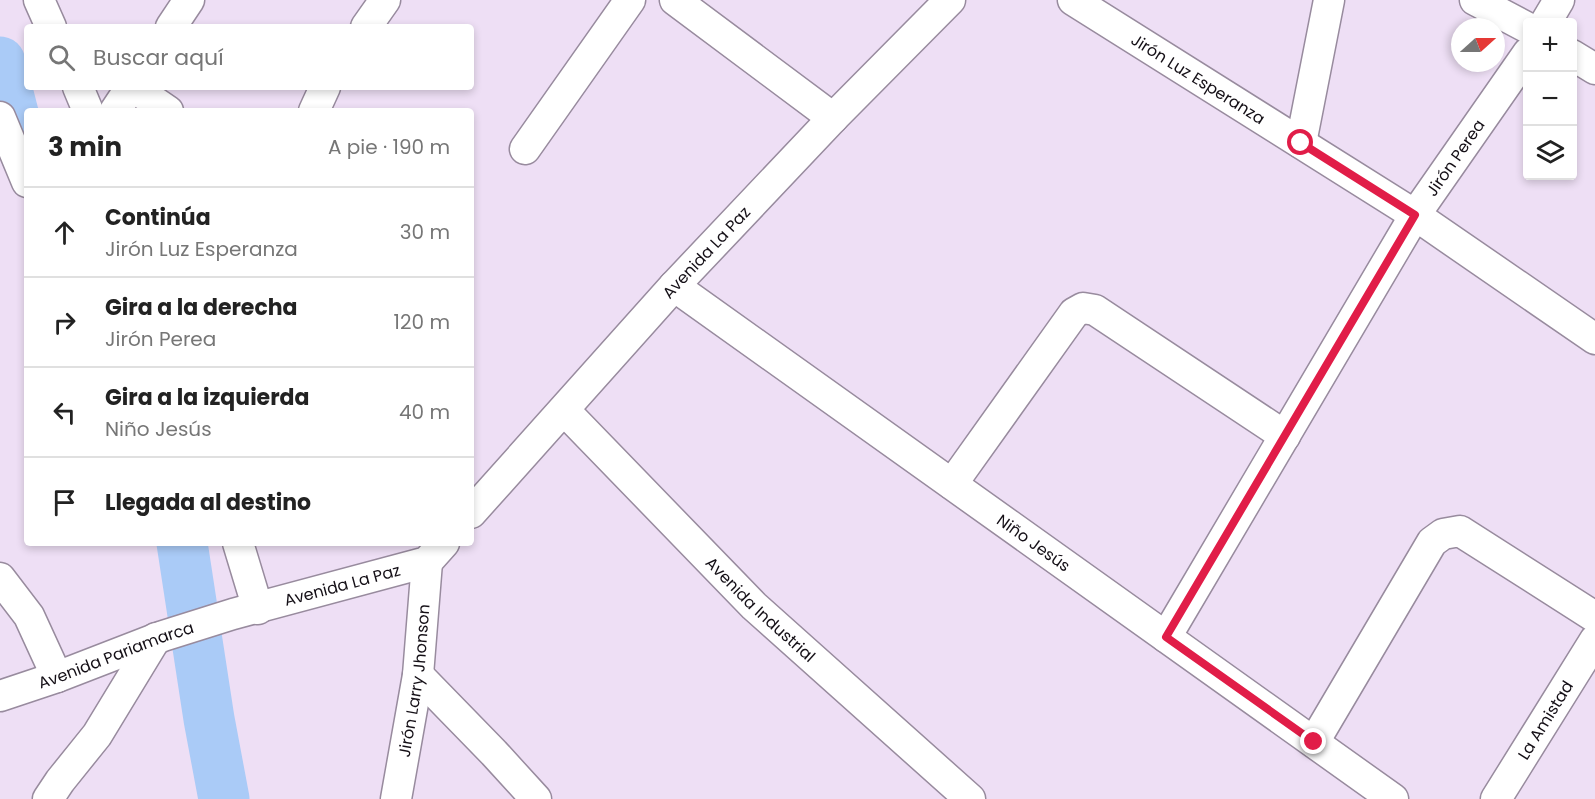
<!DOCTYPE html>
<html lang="es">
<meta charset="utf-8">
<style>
body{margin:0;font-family:Poppins,sans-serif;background:#f6f6f6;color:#222}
.controls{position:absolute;right:18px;top:18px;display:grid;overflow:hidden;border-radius:6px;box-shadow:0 3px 9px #0003}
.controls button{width:54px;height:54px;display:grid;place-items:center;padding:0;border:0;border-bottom:2px solid #e0e0e0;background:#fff;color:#222;font:30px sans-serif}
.compass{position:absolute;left:1451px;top:18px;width:54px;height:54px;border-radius:50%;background:#fff;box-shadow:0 3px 9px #0003;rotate:69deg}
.stop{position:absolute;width:18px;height:18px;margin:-14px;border:4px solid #e11d48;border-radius:50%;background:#fff}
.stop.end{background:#e11d48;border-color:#fff;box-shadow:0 2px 6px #0008}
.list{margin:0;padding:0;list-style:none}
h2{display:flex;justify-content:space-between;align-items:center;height:78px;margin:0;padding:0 24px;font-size:26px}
h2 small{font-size:20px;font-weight:400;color:#767676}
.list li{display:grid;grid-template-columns:39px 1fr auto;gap:18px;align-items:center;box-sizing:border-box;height:90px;padding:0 24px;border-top:2px solid #e0e0e0}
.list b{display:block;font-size:22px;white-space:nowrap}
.list p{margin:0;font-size:20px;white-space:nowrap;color:#767676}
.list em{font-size:20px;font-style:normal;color:#767676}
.icon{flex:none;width:33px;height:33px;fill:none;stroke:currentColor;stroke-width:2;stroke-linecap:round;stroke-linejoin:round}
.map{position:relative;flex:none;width:1595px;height:799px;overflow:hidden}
.search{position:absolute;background:#fff;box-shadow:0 3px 9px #0003;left:24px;top:24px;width:450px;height:66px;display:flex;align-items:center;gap:15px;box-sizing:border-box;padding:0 21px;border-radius:6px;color:#767676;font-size:22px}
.panel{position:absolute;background:#fff;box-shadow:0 3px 9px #0003;left:24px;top:108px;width:450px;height:438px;border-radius:6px}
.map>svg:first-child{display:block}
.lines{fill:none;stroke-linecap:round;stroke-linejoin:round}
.river{stroke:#aacbf7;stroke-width:51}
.minor-casing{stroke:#988b9e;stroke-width:33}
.minor{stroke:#fff;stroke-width:30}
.route{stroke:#e11d48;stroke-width:8}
.labels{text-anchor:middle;stroke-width:6;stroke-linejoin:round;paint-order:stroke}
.street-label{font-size:16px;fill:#140f16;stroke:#f9eeff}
</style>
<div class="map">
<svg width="1595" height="799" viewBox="0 0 1595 799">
<rect width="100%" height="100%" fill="#eedff5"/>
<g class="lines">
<g class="river">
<path d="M0 62 13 113 27 158"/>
<path d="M182 543 209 719 224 799"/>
</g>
<defs>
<g id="minor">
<path d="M39 0 51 27"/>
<path d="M675 0 833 118"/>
<path id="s1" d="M1073 0 1415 215 1595 339"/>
<path d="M1475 0 1528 28"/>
<path d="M1546 22 1559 0"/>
<path d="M171 27 189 0"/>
<path d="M366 27 385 0"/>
<path d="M1572 55 1595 69"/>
<path d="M78 87 88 111"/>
<path d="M133 87 168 111"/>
<path d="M115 111 131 87"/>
<path d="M314 111 325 87"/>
<path d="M0 117 27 182"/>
<path d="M1301 143 1329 0"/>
<path d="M525 149 630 0"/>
<path id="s2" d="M674 286 1393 799"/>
<path id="s3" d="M564 410 754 606 970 799"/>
<path d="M952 484 1074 313 1083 308 1095 310 1285 436"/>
<path id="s4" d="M471 513 674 286 833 118 950 0"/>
<path d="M238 543 258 609"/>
<path d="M0 578 29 616 57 677"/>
<path id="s5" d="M1166 637 1415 215 1528 53"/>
<path d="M418 675 494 753 536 799"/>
<path id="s6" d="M0 696 57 677 163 636 233 614 427 562 444 543"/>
<path d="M1314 742 1432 542 1443 534 1460 531 1595 617"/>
<path d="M48 799 60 781 97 735 156 638"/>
<path id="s7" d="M396 799 418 675 427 562"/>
<path id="s8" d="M1496 799 1595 640"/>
</g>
</defs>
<use href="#minor" class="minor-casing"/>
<use href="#minor" class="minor"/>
</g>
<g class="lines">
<path class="route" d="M1301 143 1415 215 1166 637 1314 742"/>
</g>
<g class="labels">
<g class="street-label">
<text dy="6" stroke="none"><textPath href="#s1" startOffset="148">Jirón Luz Esperanza</textPath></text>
<text dy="6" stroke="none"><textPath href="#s5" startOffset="560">Jirón Perea</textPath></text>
<text dy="6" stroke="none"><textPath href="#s4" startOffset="351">Avenida La Paz</textPath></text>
<text dy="6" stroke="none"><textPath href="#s2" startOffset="442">Niño Jesús</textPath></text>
<text dy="6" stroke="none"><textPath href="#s6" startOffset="360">Avenida La Paz</textPath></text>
<text dy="6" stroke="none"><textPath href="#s3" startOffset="280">Avenida Industrial</textPath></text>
<text dy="6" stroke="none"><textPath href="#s6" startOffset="123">Avenida Pariamarca</textPath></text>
<text dy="6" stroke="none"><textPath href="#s7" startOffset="120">Jirón Larry Jhonson</textPath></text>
<text dy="6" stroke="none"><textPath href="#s8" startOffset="93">La Amistad</textPath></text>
</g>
</g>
</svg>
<div class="controls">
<button>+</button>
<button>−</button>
<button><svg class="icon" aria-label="layers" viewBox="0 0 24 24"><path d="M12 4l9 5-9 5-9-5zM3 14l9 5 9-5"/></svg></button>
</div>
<svg class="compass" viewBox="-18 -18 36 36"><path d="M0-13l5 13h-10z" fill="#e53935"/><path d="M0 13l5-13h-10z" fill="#767676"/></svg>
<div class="stop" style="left:1301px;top:143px"></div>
<div class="stop end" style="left:1314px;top:742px"></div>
<div class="search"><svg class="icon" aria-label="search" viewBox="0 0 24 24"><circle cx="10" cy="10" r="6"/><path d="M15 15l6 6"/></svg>Buscar aquí</div>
<section class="panel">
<h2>3 min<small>A pie · 190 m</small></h2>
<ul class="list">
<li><svg class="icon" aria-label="ahead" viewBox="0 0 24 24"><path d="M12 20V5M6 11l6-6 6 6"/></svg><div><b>Continúa</b><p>Jirón Luz Esperanza</p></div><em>30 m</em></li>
<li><svg class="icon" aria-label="right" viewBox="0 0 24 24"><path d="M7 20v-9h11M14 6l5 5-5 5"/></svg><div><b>Gira a la derecha</b><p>Jirón Perea</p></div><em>120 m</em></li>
<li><svg class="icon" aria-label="left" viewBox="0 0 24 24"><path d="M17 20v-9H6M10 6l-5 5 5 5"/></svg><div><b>Gira a la izquierda</b><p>Niño Jesús</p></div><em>40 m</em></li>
<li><svg class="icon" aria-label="arrive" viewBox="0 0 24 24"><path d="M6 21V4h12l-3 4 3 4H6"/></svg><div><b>Llegada al destino</b></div></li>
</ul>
</section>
</div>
